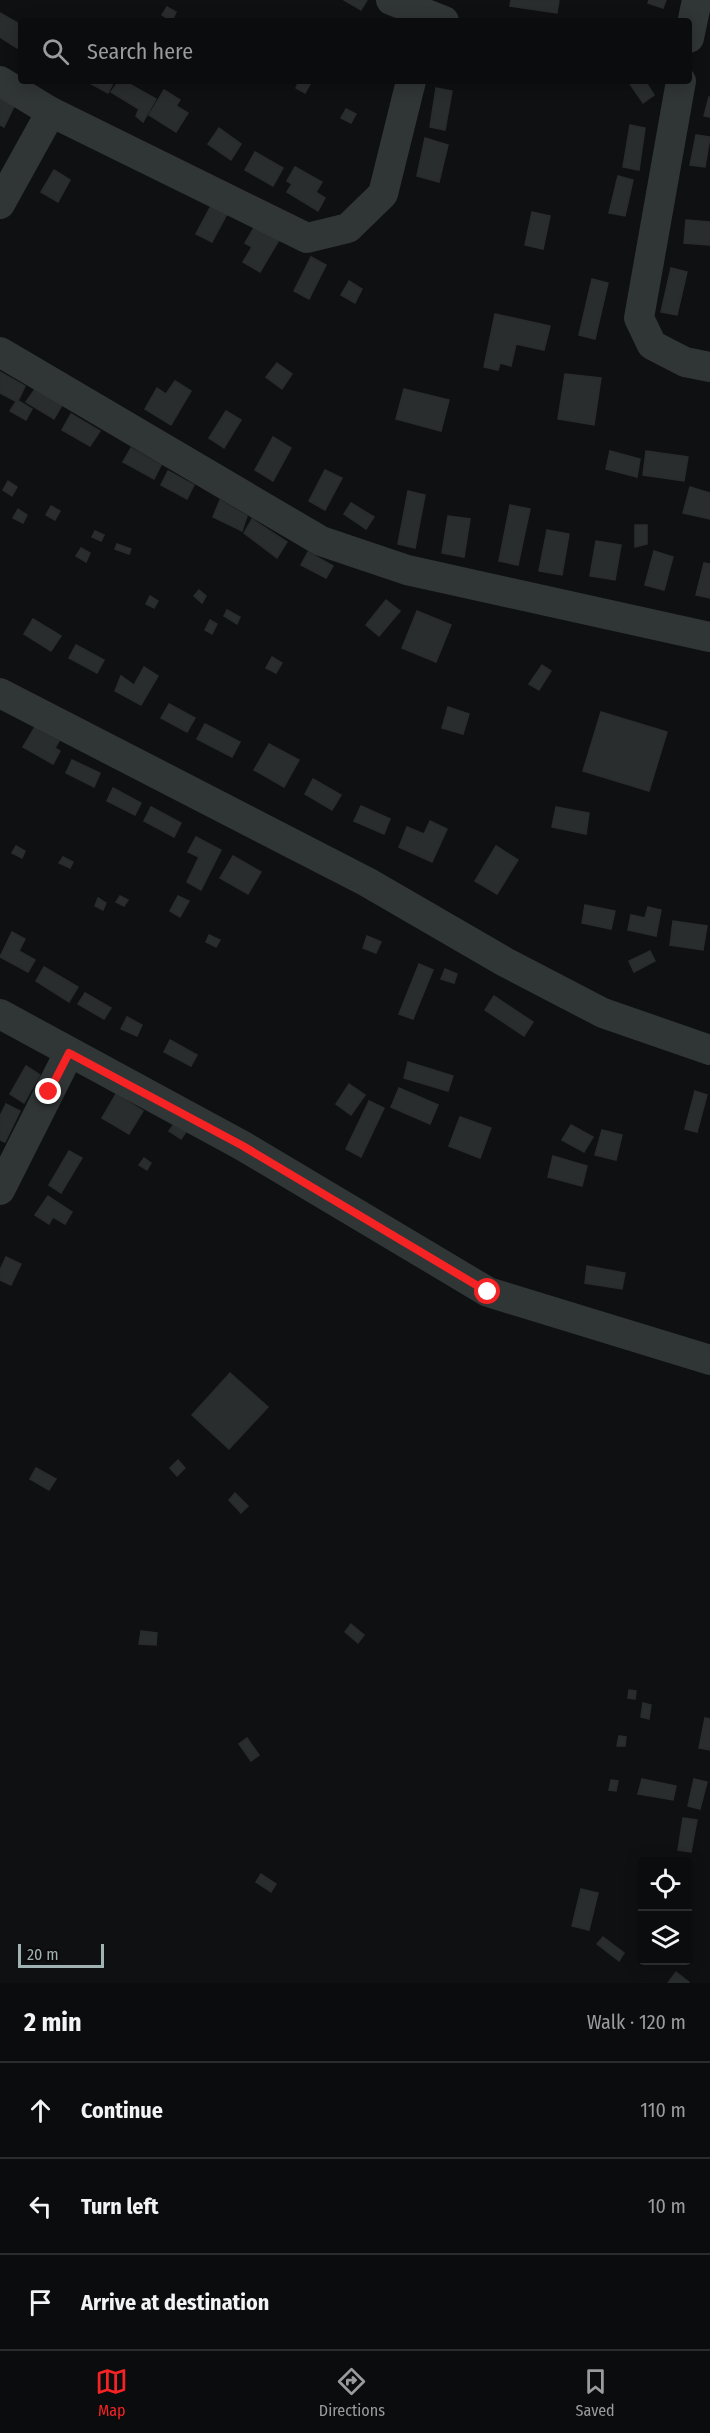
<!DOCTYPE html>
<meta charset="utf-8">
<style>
body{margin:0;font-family:"Fira Sans Condensed",sans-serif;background:#141516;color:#f1f3f6}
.controls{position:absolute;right:18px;bottom:18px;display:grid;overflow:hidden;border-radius:6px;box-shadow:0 3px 15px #0003}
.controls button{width:54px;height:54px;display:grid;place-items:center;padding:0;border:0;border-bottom:2px solid #2b2c2e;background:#0b0c0d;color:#f1f3f6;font:30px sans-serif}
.scale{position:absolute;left:18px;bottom:15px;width:86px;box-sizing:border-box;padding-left:6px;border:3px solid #a0b2b2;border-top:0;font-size:16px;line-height:21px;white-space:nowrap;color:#a0b2b2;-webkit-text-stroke:4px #0b0b0c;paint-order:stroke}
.stop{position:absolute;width:18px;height:18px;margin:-14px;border:4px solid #f52324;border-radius:50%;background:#fff}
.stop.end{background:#f52324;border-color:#fff;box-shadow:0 2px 6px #0008}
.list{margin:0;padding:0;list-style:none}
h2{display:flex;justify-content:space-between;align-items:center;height:78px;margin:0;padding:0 24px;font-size:26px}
h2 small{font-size:20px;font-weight:400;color:#9a9b9d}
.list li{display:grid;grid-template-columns:39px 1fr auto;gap:18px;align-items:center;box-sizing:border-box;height:96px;padding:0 24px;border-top:2px solid #2b2c2e}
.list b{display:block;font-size:22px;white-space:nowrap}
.list em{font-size:20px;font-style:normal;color:#9a9b9d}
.icon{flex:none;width:33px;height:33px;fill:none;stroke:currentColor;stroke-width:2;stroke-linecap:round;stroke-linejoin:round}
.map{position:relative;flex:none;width:710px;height:1983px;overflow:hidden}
.search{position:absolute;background:#0b0c0d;box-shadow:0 3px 15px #0003;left:18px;right:18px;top:18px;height:66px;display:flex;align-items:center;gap:15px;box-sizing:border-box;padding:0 21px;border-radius:6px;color:#9a9b9d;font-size:22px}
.sheet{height:366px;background:#0b0c0d}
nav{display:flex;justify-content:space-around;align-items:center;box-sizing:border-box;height:84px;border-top:2px solid #2b2c2e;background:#0b0c0d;font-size:16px;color:#9a9b9d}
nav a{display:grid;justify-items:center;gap:3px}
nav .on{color:#f52324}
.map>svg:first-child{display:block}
.building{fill:#2a2d2d;stroke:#292c2d;stroke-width:1.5}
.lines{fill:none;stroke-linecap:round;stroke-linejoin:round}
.street{stroke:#303536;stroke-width:30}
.route{stroke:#f52324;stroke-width:8}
</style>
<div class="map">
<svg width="710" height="1983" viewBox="0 0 710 1983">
<rect width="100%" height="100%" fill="#0f1011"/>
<g class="building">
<path d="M344 0H367L361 10Z"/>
<path d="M511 0H559L557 13 510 6Z"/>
<path d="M649 0H666L663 8 648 3Z"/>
<path d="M167 7 176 12 172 21 162 15Z"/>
<path d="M0 13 21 25V41L17 48 0 37Z"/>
<path d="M86 81H114L108 93Z"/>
<path d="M119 81H124L156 99 143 122 136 116 139 109 111 92Z"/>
<path d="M299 81 310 84 305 93 296 88Z"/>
<path d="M628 81H645L654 95 643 103Z"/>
<path d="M0 83 20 94 4 127 0 125Z"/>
<path d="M436 88 452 91 445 130 430 127Z"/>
<path d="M164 90 180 100 176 106 188 113 176 132 149 115Z"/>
<path d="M709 97H710V117L704 116Z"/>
<path d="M346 109 356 114 351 123 341 118Z"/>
<path d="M630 125 645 128 639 170 623 167Z"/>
<path d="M219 128 241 144 231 160 208 144Z"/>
<path d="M696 135 710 137 705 167 690 165Z"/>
<path d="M425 138 448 145 439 182 417 176Z"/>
<path d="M255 152 283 168 273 186 245 170Z"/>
<path d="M295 167 322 182 316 192 325 198 318 211 287 192 292 184 287 181Z"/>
<path d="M54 170 70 180 58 202 41 192Z"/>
<path d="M618 176 633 180 625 216 609 213Z"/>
<path d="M212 204 228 212 212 242 196 234Z"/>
<path d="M532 212 550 216 543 249 525 245Z"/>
<path d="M686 220 710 222V245L684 243Z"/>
<path d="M255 226 279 240 260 272 243 262 252 247 245 243Z"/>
<path d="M311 257 326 265 309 299 294 291Z"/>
<path d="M671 268 687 272 677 315 661 312Z"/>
<path d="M592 279 608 283 595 339 579 335Z"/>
<path d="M349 281 362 289 355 303 341 295Z"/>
<path d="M495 314 550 326 544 350 516 344 511 366 500 363 498 370 484 367Z"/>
<path d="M277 363 292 374 282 389 266 377Z"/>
<path d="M0 372 25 386 19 399 15 401 0 393Z"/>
<path d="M565 374 601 378 594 425 558 419Z"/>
<path d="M175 381 191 391 171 425 145 409 157 388 166 394Z"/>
<path d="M35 389 62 405 54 419 26 402Z"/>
<path d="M404 389 449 400 441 431 396 419Z"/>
<path d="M17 400 32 409 26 420 10 411Z"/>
<path d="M226 411 241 420 224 448 209 438Z"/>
<path d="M71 414 100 431 90 446 62 430Z"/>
<path d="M273 437 291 448 273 481 255 470Z"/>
<path d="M131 448 161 465 154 479 123 462Z"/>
<path d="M610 451 640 459 637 477 606 469Z"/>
<path d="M646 451 688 457 684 481 643 475Z"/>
<path d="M325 470 342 478 325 510 309 501Z"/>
<path d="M168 471 194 485 187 499 161 485Z"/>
<path d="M8 481 17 487 12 496 3 490Z"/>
<path d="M690 487 710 493V519L683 513Z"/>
<path d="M408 491 425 495 415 548 398 544Z"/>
<path d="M220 500 247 516 242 531 213 517Z"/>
<path d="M351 503 374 517 366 529 344 514Z"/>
<path d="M510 505 530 509 518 565 499 561Z"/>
<path d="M51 506 60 511 55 520 46 515Z"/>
<path d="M18 509 27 515 23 523 13 518Z"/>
<path d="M448 516 470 519 464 557 442 553Z"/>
<path d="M252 519 287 542 277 558 244 533Z"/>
<path d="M635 525H647V544L635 547Z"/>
<path d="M547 530 569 534 562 575 539 571Z"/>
<path d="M95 531 104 535 101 541 92 537Z"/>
<path d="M596 541 621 545 615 580 590 576Z"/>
<path d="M117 544 131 549 129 554 115 549Z"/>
<path d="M81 548 90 553 86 562 76 556Z"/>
<path d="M654 551 673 557 664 590 645 585Z"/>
<path d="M308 552 333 566 326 578 301 565Z"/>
<path d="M704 563 710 564V598L696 595Z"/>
<path d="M199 590 206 596 202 603 194 596Z"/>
<path d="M150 596 158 601 154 608 146 604Z"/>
<path d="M386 600 400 611 379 636 366 625Z"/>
<path d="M227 610 240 617 237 624 224 616Z"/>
<path d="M417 611 451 625 436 662 402 648Z"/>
<path d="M33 619 61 636 51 651 24 634Z"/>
<path d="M210 620 217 624 212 634 205 630Z"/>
<path d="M76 645 104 660 97 673 69 658Z"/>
<path d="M272 657 282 663 276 673 266 668Z"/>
<path d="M542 665 551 671 539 690 529 684Z"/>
<path d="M144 667 158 676 141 705 115 691 121 676 134 685Z"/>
<path d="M169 704 195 718 187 732 161 718Z"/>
<path d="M448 707 469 714 463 734 442 728Z"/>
<path d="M601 712 667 732 649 791 583 771Z"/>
<path d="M205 724 240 742 232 757 197 739Z"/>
<path d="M35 727 59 741 55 748 60 751 53 764 23 747Z"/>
<path d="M269 744 299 760 284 787 254 770Z"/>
<path d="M72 760 100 773 94 787 66 773Z"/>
<path d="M313 779 341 795 332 810 305 794Z"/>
<path d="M113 788 141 803 135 815 107 801Z"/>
<path d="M361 806 390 819 384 834 354 821Z"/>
<path d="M151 807 181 823 174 837 144 821Z"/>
<path d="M556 807 589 813 586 834 552 827Z"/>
<path d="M430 821 447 829 432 862 399 847 407 827 424 834Z"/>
<path d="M196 837 221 850 201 890 187 882 199 857 188 852Z"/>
<path d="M16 846 25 851 22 858 12 853Z"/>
<path d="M496 846 518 860 497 894 475 881Z"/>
<path d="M233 856 261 872 248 894 220 878Z"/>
<path d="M63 857 73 862 70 868 59 863Z"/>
<path d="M120 896 128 900 124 906 116 902Z"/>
<path d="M178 896 189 901 180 917 170 911Z"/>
<path d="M98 898 106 903 103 910 95 906Z"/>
<path d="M585 905 615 911 611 929 582 923Z"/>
<path d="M648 907 661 910 656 936 628 930 631 915 645 918Z"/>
<path d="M673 921 707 926 703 950 670 945Z"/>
<path d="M12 932 25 939 19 951 35 960 28 972 0 957Z"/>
<path d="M209 935 220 940 216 947 206 942Z"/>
<path d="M367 936 381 942 376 953 363 948Z"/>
<path d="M650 951 655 961 634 972 629 961Z"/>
<path d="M419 964 433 970 413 1019 399 1014Z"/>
<path d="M44 967 78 987 69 1002 36 981Z"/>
<path d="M445 969 457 974 454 983 441 979Z"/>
<path d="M85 993 111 1008 104 1019 78 1004Z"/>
<path d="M494 996 533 1022 524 1036 485 1010Z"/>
<path d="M127 1017 142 1025 137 1036 121 1029Z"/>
<path d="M170 1040 197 1055 191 1066 164 1052Z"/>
<path d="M408 1062 453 1076 448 1091 404 1078Z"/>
<path d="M26 1066 40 1075 24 1103 10 1094Z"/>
<path d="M349 1084 365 1095 351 1115 336 1104Z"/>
<path d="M399 1088 438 1105 430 1124 391 1107Z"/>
<path d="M695 1091 707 1095 697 1132 685 1129Z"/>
<path d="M116 1094 143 1111 129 1134 102 1118Z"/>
<path d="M369 1101 384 1108 361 1157 346 1149Z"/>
<path d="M6 1104 20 1111 5 1142 0 1140V1116Z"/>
<path d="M460 1117 491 1128 480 1158 449 1146Z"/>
<path d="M174 1124 186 1132 181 1139 169 1131Z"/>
<path d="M571 1125 593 1137 584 1152 562 1140Z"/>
<path d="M602 1130 622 1135 616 1160 595 1155Z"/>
<path d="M69 1151 82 1158 61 1193 49 1185Z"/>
<path d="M553 1156 587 1166 582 1186 548 1177Z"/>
<path d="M144 1158 151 1163 147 1170 139 1165Z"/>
<path d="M48 1196 72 1212 65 1224 53 1217 49 1224 35 1215Z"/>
<path d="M6 1257 21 1264 11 1285 0 1280V1270Z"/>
<path d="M587 1266 625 1273 622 1289 585 1283Z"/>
<path d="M230 1373 268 1407 229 1449 192 1415Z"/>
<path d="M178 1460 185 1468 177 1476 170 1468Z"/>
<path d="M36 1468 56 1479 49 1490 30 1479Z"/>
<path d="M235 1493 248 1506 241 1513 229 1500Z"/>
<path d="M351 1624 364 1635 358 1643 345 1632Z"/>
<path d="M141 1631 157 1633 156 1645 139 1644Z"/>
<path d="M629 1690 636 1691 635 1699 628 1698Z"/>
<path d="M643 1703 651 1705 649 1719 641 1717Z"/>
<path d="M705 1718 710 1719V1750L699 1748Z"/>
<path d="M619 1736 626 1737 625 1746H617Z"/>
<path d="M247 1738 259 1755 251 1761 239 1744Z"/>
<path d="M642 1779 676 1786 673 1800 638 1794Z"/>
<path d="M694 1779 707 1782 700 1809 688 1806Z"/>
<path d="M611 1780 618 1781 616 1791 609 1790Z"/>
<path d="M683 1818 697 1820 691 1852 678 1850Z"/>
<path d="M261 1874 276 1884 271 1892 256 1882Z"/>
<path d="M581 1889 598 1893 589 1930 572 1926Z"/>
<path d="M603 1937 624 1953 619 1961 597 1944Z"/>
<path d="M676 1972 689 1982 688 1983H668Z"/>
</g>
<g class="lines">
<g class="street">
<path d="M391 0 444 21"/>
<path d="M689 38 697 0"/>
<path d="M0 81 51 112 307 238 348 228 383 194 411 81"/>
<path d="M681 81 639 318 652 345 685 362 710 367"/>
<path d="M0 204 51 112"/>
<path d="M0 352 321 541 407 570 710 637"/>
<path d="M0 693 367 882 505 962 603 1013 710 1050"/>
<path d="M0 1014 243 1146 488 1292 710 1360"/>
<path d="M0 1190 69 1053"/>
</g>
</g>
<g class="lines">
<path class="route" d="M49 1092 69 1053 243 1146 488 1292"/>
</g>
</svg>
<div class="controls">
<button><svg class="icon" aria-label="locate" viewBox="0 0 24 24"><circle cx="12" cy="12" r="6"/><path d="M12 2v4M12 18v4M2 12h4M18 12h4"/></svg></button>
<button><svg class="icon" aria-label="layers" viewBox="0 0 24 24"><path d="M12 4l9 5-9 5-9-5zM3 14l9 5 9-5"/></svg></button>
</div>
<div class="scale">20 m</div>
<div class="stop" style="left:488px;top:1292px"></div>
<div class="stop end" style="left:49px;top:1092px"></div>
<div class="search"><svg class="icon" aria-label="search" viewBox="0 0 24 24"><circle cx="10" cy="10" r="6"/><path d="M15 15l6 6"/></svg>Search here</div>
</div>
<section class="sheet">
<h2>2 min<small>Walk · 120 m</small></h2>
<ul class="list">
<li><svg class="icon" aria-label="ahead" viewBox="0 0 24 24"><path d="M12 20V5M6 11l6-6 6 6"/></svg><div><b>Continue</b></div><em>110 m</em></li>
<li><svg class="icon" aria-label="left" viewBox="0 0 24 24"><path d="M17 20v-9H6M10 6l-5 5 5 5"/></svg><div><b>Turn left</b></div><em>10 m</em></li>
<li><svg class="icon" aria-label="arrive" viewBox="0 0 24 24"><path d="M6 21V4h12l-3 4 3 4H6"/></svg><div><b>Arrive at destination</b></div></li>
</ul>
</section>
<nav>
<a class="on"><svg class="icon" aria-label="map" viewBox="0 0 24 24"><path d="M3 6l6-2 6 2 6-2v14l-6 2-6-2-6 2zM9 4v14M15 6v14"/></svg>Map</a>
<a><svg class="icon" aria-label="directions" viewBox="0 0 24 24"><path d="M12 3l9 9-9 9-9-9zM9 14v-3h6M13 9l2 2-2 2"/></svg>Directions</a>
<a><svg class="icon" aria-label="saved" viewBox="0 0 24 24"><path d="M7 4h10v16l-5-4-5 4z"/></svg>Saved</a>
</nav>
